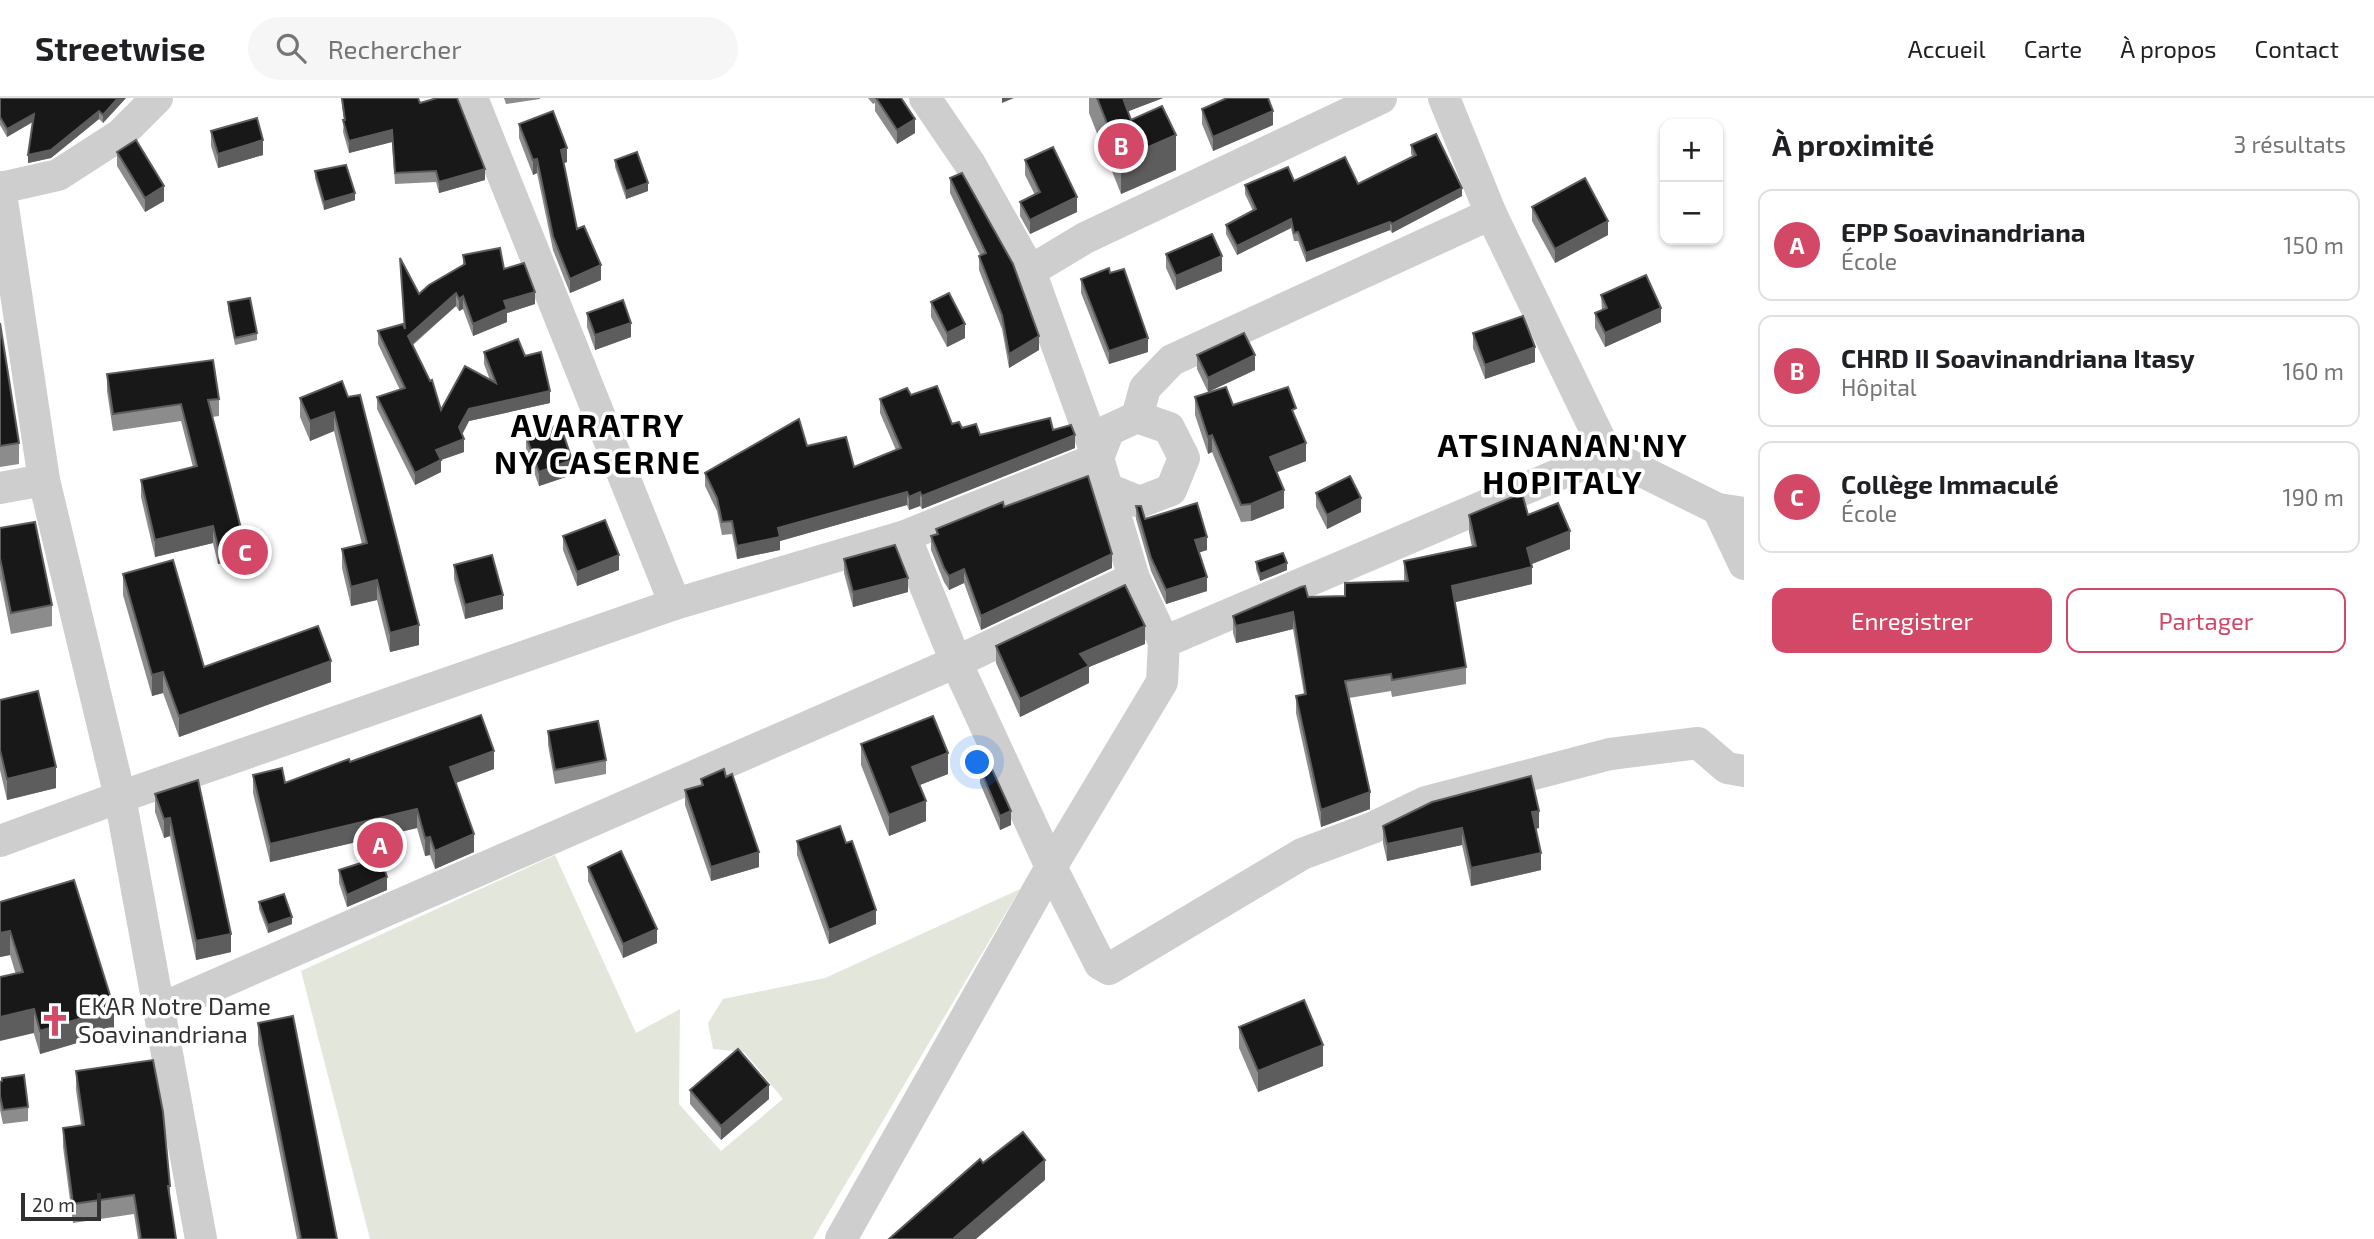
<!DOCTYPE html>
<html lang="fr">
<meta charset="utf-8">
<style>
body{margin:0;font-family:"Exo 2",sans-serif;background:#f6f6f6;color:#202124}
.controls{position:absolute;right:21px;top:21px;display:grid;overflow:hidden;border-radius:14px;box-shadow:0 2px 5px #0004}
.controls button{width:63px;height:63px;display:grid;place-items:center;padding:0;border:0;border-bottom:2px solid #e0e0e0;background:#fff;color:#202124;font:35px sans-serif}
.scale{position:absolute;left:21px;bottom:18px;width:80px;box-sizing:border-box;padding-left:7px;border:4px solid #313131;border-top:0;font-size:19px;line-height:24px;white-space:nowrap;color:#313131;-webkit-text-stroke:5px #fff;paint-order:stroke}
.you{position:absolute;left:978px;top:665px;width:24px;height:24px;margin:-18px;border:5px solid #fff;border-radius:50%;background:#1a73e8;box-shadow:0 0 0 10px #1a73e833}
.badge{display:grid;place-items:center;width:46px;height:46px;border-radius:50%;background:#d34866;color:#fff;font-size:23px;font-weight:700}
.pin{position:absolute;translate:-50% -50%;border:4px solid #fff;box-shadow:0 2px 7px #0006}
.list{margin:0;padding:0;list-style:none}
h2{display:flex;justify-content:space-between;align-items:center;height:91px;margin:0;padding:0 28px;font-size:30px}
h2 small{font-size:23px;font-weight:400;color:#757577}
.list li{display:grid;grid-template-columns:46px 1fr auto;gap:21px;align-items:center;box-sizing:border-box;height:112px;margin:0 14px 14px;padding:0 14px;border:2px solid #e0e0e0;border-radius:14px}
.list b{display:block;font-size:26px;white-space:nowrap}
.list p{margin:0;font-size:23px;white-space:nowrap;color:#757577}
.list em{font-size:23px;font-style:normal;color:#757577}
.actions{display:flex;gap:14px;padding:21px 28px}
.actions a{flex:1;padding:16px 0;border:2px solid #d34866;border-radius:14px;text-align:center;font-size:24px;color:#d34866}
.actions .main{background:#d34866;color:#fff}
.icon{flex:none;width:38px;height:38px;fill:none;stroke:currentColor;stroke-width:2;stroke-linecap:round;stroke-linejoin:round}
.map{position:relative;flex:none;width:1744px;height:1141px;overflow:hidden}
header{display:flex;align-items:center;gap:42px;box-sizing:border-box;height:98px;padding:0 35px;background:#fff;border-bottom:2px solid #e0e0e0}
header strong{font-size:33px}
nav{display:flex;gap:38px;margin-inline-start:auto;font-size:24px}
.search{width:490px;height:63px;background:#f6f6f6;display:flex;align-items:center;gap:18px;box-sizing:border-box;padding:0 24px;border-radius:38px;color:#757577;font-size:26px}
main{display:flex}
aside{flex:1;background:#fff}
.map>svg:first-child{display:block}
.green{fill:#e3e7db}
.lines{fill:none;stroke-linecap:round;stroke-linejoin:round}
.minor{stroke:#cecece;stroke-width:32}
.wall{fill:#8c8c8c}
.shaded-wall{fill:#5d5d5d}
.building{fill:#181818;stroke:#5d5d5d;stroke-width:2}
.labels{text-anchor:middle;stroke-width:7;stroke-linejoin:round;paint-order:stroke}
.poi-label{font-size:24px;fill:#313131;stroke:#fff;text-anchor:start}
.district-label{font-size:32px;font-weight:bold;letter-spacing:2px;fill:#000;stroke:#fff}
</style>
<header>
<strong>Streetwise</strong>
<div class="search"><svg class="icon" aria-label="search" viewBox="0 0 24 24"><circle cx="10" cy="10" r="6"/><path d="M15 15l6 6"/></svg>Rechercher</div>
<nav><a>Accueil</a><a>Carte</a><a>À propos</a><a>Contact</a></nav>
</header>
<main>
<div class="map">
<svg width="1744" height="1141" viewBox="0 0 1744 1141">
<rect width="100%" height="100%" fill="#fff"/>
<path class="green" d="M555 757 636 935 680 911 679 1006 721 1053 783 1001 744 954 713 951 708 925 723 901 825 880 1020 791 813 1141H370L301 873Z"/>
<g class="lines">
<g class="minor">
<path d="M472 0 675 506"/>
<path d="M1444 0 1491 116 1607 356 1718 411 1744 415"/>
<path d="M0 89 44 382 120 699 201 1141"/>
<path d="M1 90 58 77 120 37 157 0"/>
<path d="M1030 173 1085 140 1381 0"/>
<path d="M1137 319 1145 290 1172 262 1491 116"/>
<path d="M0 390 44 382"/>
<path d="M1718 411 1744 466"/>
<path d="M905 438 956 564 1051 769 1100 866 1109 871 1302 756 1372 730 1426 704 1610 656 1698 645 1727 670 1744 673"/>
<path d="M1164 544 1607 356"/>
<path d="M0 743 120 699 675 506 905 438 1098 360 1109 332 1137 319 1169 330 1184 360 1171 392 1140 404 1108 391"/>
<path d="M158 912 956 564 1134 480"/>
<path d="M841 1141 1051 769 1162 584 1164 544 1134 480 1098 360 1030 173 970 66 925 0"/>
</g>
</g>
<g class="wall">
<path d="M0 0H126L103 25 99 21 51 60 28 65 33 24 7 39 0 27Z"/>
<path d="M341 0H418L420 5 485 82 439 95 436 84 395 86 392 44 349 55 343 34 344 22Z"/>
<path d="M504 0H540V1L506 6Z"/>
<path d="M868 0H901L915 35 897 46 875 13V5L873 6Z"/>
<path d="M1089 0H1163L1128 13 1131 22 1176 72 1121 96 1089 15Z"/>
<path d="M1202 11 1273 27 1213 53 1202 26Z"/>
<path d="M519 26 567 64 564 65 577 131 601 182 570 195 553 152 537 75 533 77 519 40Z"/>
<path d="M211 33 263 57 218 70 211 48Z"/>
<path d="M1411 47 1462 98 1392 135 1390 132 1306 164 1298 143H1294L1291 130 1237 157 1226 136V127L1253 113 1245 96V87L1294 83 1358 86 1413 59 1411 56Z"/>
<path d="M117 54 164 103 145 114 117 68Z"/>
<path d="M615 62 648 93 626 101 615 69Z"/>
<path d="M1025 62 1077 114 1030 136 1020 118V104L1035 97 1025 77Z"/>
<path d="M315 73 355 102 324 112 315 80Z"/>
<path d="M950 80 1039 252 1009 270 1002 231 979 172V158L980 157 950 95Z"/>
<path d="M1532 109 1608 137 1555 165 1532 123Z"/>
<path d="M1166 156 1222 173 1176 192 1166 170Z"/>
<path d="M463 157 504 171 535 206 507 215V224L473 238 463 211 459 213 456 208 413 247 441 312 490 282 484 266V254L525 258 550 305 469 323 462 337 464 354 441 362V374L415 387 377 311V299L400 292 378 246V233L404 229 400 160 419 196 463 167Z"/>
<path d="M1110 175 1148 254 1109 266 1081 195V181Z"/>
<path d="M1601 197 1661 224 1605 249 1595 230V215L1602 213Z"/>
<path d="M228 204 257 235V242L235 247 228 212Z"/>
<path d="M931 204 965 240 947 249 931 219Z"/>
<path d="M587 215 631 239 595 252 587 229Z"/>
<path d="M0 225 19 345V366L0 369Z"/>
<path d="M1473 235 1535 264 1485 281 1473 250Z"/>
<path d="M1197 257 1255 272 1208 294 1197 271Z"/>
<path d="M107 276 219 301V318L212 319 244 459 218 466 213 445 155 459 141 399V382L193 369 181 323 113 333 107 293Z"/>
<path d="M342 283 419 547 390 554 377 502 351 508 342 470V451L362 446 334 333 310 343 300 319V300Z"/>
<path d="M911 297 952 326 980 337 1053 332 1075 350 922 411 920 408 909 412 907 407 780 443V452L737 461 732 436 722 437 717 413 705 388V375L807 348 854 369 896 352 880 315V301Z"/>
<path d="M1195 299 1296 320 1306 363 1276 374 1284 410 1251 423 1241 424 1212 354 1208 356 1195 317Z"/>
<path d="M526 338 572 377 539 388 526 352Z"/>
<path d="M1316 395 1361 414 1327 431 1316 409Z"/>
<path d="M1136 408 1145 421 1207 452 1199 454 1207 493 1166 506 1151 473 1136 421Z"/>
<path d="M1004 409 1112 470 981 532 964 485 949 492 944 484 931 452V438L936 437V431Z"/>
<path d="M1469 417H1528L1570 451 1531 466 1532 486 1455 504 1466 569V586L1392 599 1391 593 1349 600 1370 711 1321 729 1296 615V598L1304 596 1293 531 1236 545 1233 535V518L1308 499 1345 498 1404 483V463L1472 449 1469 434Z"/>
<path d="M0 430 52 507V528L11 536 0 481Z"/>
<path d="M563 438 619 472 577 488 563 452Z"/>
<path d="M844 461 908 494 853 509 844 475Z"/>
<path d="M1256 464 1287 472 1260 483 1256 471Z"/>
<path d="M454 467 503 511 465 521 454 481Z"/>
<path d="M123 476 204 569 331 584 179 639 163 595 152 598 123 497Z"/>
<path d="M1145 546 1089 569V585L1020 619 996 565V548Z"/>
<path d="M0 602 56 690 7 702 0 672Z"/>
<path d="M548 633 606 662V676L555 686 548 647Z"/>
<path d="M861 646 948 676 920 687 926 723 889 738 861 667Z"/>
<path d="M350 664 494 671 456 685 474 754 435 771 430 757 425 758 417 730 270 764 253 695V677L285 685Z"/>
<path d="M980 671 1011 727 1000 732 980 685Z"/>
<path d="M701 681 759 769 711 783 685 707V692L701 687Z"/>
<path d="M198 682 231 854 196 862 170 738 164 740 155 714V696Z"/>
<path d="M1383 728 1539 730 1536 731 1541 772 1471 788 1462 747 1387 763 1383 745Z"/>
<path d="M797 743 846 745 876 826 829 846 797 757Z"/>
<path d="M588 769 657 845 623 860 588 783Z"/>
<path d="M339 772 387 792 347 809 339 785Z"/>
<path d="M0 804 114 934 40 956 10 857 0 859Z"/>
<path d="M259 804 292 826 268 835 259 811Z"/>
<path d="M258 925 337 1141H297L258 946Z"/>
<path d="M1239 929 1323 968 1258 994 1239 950Z"/>
<path d="M76 973 170 1088V1100L176 1141H138L134 1116 73 1125 63 1049V1030L81 1027 76 992Z"/>
<path d="M0 984 28 1009V1023L3 1026 0 1012Z"/>
<path d="M690 992 769 1001 721 1042 690 1006Z"/>
</g>
<g class="shaded-wall">
<path d="M118 0H126L103 25V17Z"/>
<path d="M1002 0H1014L1002 5Z"/>
<path d="M1116 0H1163L1116 18Z"/>
<path d="M99 13V21L51 60 28 65V57Z"/>
<path d="M1273 13V27L1213 53V39Z"/>
<path d="M34 16V23L7 39V31Z"/>
<path d="M915 21V35L897 46V32Z"/>
<path d="M392 32V44L349 55V43Z"/>
<path d="M1176 37V72L1121 96V61Z"/>
<path d="M263 42V57L218 70V56Z"/>
<path d="M567 50V64L561 66V52Z"/>
<path d="M537 61V75L533 77V62Z"/>
<path d="M485 71V82L439 95V84Z"/>
<path d="M648 85V93L626 101V93Z"/>
<path d="M164 88V103L145 114V100Z"/>
<path d="M1462 90V98L1392 135V126Z"/>
<path d="M355 95V102L324 112V104Z"/>
<path d="M1077 99V114L1030 136V122Z"/>
<path d="M1291 121V130L1237 157V148Z"/>
<path d="M1608 123V137L1555 165V151Z"/>
<path d="M1390 124V132L1306 164V155Z"/>
<path d="M1222 158V173L1176 192V178Z"/>
<path d="M601 167V182L570 195V181Z"/>
<path d="M535 194V206L507 215V224L473 238V226L504 203Z"/>
<path d="M456 195V208L408 250V238Z"/>
<path d="M463 198V211L459 213V201Z"/>
<path d="M1661 210V224L1605 249V235Z"/>
<path d="M631 225V239L595 252V237Z"/>
<path d="M965 226V240L947 249V235Z"/>
<path d="M1039 238V252L1009 270V256Z"/>
<path d="M1148 240V254L1109 266V253Z"/>
<path d="M1535 249V264L1485 281V267Z"/>
<path d="M1255 257V272L1208 294V280Z"/>
<path d="M550 293V305L469 323 459 342V329L469 311Z"/>
<path d="M334 314V333L310 343V323Z"/>
<path d="M1075 337V350L922 411V398Z"/>
<path d="M1212 337V354L1208 356V339Z"/>
<path d="M464 341V354L441 362V374L415 387V375L436 352Z"/>
<path d="M1306 345V363L1270 377V359Z"/>
<path d="M572 362V377L539 388V374Z"/>
<path d="M1284 392V410L1251 423V406Z"/>
<path d="M907 394V407L780 443V452L737 461V448L778 430Z"/>
<path d="M920 394V408L909 412V399Z"/>
<path d="M1361 400V414L1327 431V417Z"/>
<path d="M213 428V445L155 459V442Z"/>
<path d="M1570 433V451L1527 468V450Z"/>
<path d="M1207 439V452L1195 456V442Z"/>
<path d="M244 442V459L218 466V449Z"/>
<path d="M1112 456V470L981 532V518Z"/>
<path d="M619 457V472L577 488V474Z"/>
<path d="M1287 465V472L1260 483V476Z"/>
<path d="M1532 469V486L1452 505V488Z"/>
<path d="M964 471V485L949 492V478Z"/>
<path d="M1207 479V493L1166 506V492Z"/>
<path d="M908 480V494L853 509V494Z"/>
<path d="M377 482V502L351 508V489Z"/>
<path d="M503 497V511L465 521V507Z"/>
<path d="M1293 514V531L1236 545V528Z"/>
<path d="M419 527V547L390 554V535Z"/>
<path d="M1145 528V546L1089 569V585L1020 619V601L1080 556Z"/>
<path d="M331 563V584L179 639V618Z"/>
<path d="M163 574V595L152 598V577Z"/>
<path d="M494 653V671L450 687V669Z"/>
<path d="M948 655V676L912 690V669Z"/>
<path d="M56 669V690L7 702V681Z"/>
<path d="M1370 694V711L1321 729V712Z"/>
<path d="M926 703V723L889 738V717Z"/>
<path d="M417 711V730L270 764V746Z"/>
<path d="M1011 713V727L1000 732V718Z"/>
<path d="M1539 713V730L1532 731V714Z"/>
<path d="M170 720V738L164 740V721Z"/>
<path d="M1462 730V747L1387 763V746Z"/>
<path d="M474 736V754L435 771V753Z"/>
<path d="M430 739V757L425 758V740Z"/>
<path d="M759 754V769L711 783V769Z"/>
<path d="M1541 755V772L1471 788V770Z"/>
<path d="M387 779V792L347 809V797Z"/>
<path d="M876 812V826L829 846V832Z"/>
<path d="M292 819V826L268 835V827Z"/>
<path d="M657 831V845L623 860V846Z"/>
<path d="M10 833V857L0 859V835Z"/>
<path d="M231 836V854L196 862V843Z"/>
<path d="M114 910V934L40 956V933Z"/>
<path d="M34 911V935L0 943V919Z"/>
<path d="M1323 947V968L1258 994V973Z"/>
<path d="M769 987V1001L721 1042V1028Z"/>
<path d="M1045 1062V1082L976 1141H953Z"/>
</g>
<g class="building">
<path d="M0 0H118L103 17 99 13 51 52 28 57 34 16 7 31 0 19Z"/>
<path d="M342 0H418L420 5 437 0H457L485 71 439 84 436 73 395 75 392 32 349 43 343 22H345Z"/>
<path d="M876 0H901L915 21 897 32Z"/>
<path d="M1097 0H1123L1131 22 1162 8 1176 37 1121 61Z"/>
<path d="M1227 0H1268L1273 13 1213 39 1202 11Z"/>
<path d="M553 13 567 50 561 52 577 131 584 128 601 167 570 181 553 138 537 61 533 62 519 26Z"/>
<path d="M257 20 263 42 218 56 211 33Z"/>
<path d="M1436 36 1462 90 1392 126 1390 124 1306 155 1298 134 1294 135 1291 121 1237 148 1226 127 1256 111 1245 87 1288 69 1294 83 1345 59 1358 86 1416 57 1411 47Z"/>
<path d="M136 42 164 88 145 100 117 54Z"/>
<path d="M1053 49 1077 99 1030 122 1020 104 1040 94 1025 62Z"/>
<path d="M637 54 648 85 626 93 615 62Z"/>
<path d="M346 67 355 95 324 104 315 73Z"/>
<path d="M962 75 1013 166 1039 238 1009 256 1002 217 979 158 986 155 950 80Z"/>
<path d="M1585 80 1608 123 1555 151 1532 109Z"/>
<path d="M1212 136 1222 158 1176 178 1166 156Z"/>
<path d="M500 150 504 171 524 165 535 194 504 203 507 211 473 226 463 198 459 201 456 195 408 238 430 283 432 282 441 312 465 268 496 285 484 254 518 241 525 258 541 254 550 293 469 311 459 329 464 341 436 352 441 362 415 375 377 299 405 290 378 233 403 226 405 231 400 160 419 196 429 187 465 166 463 157Z"/>
<path d="M1109 170 1110 175 1124 171 1148 240 1109 253 1081 181Z"/>
<path d="M1646 177 1661 210 1605 235 1595 215 1607 210 1601 197Z"/>
<path d="M949 195 965 226 947 235 931 204Z"/>
<path d="M250 200 257 235 235 240 228 204Z"/>
<path d="M623 202 631 225 595 237 587 215Z"/>
<path d="M1523 218 1535 249 1485 267 1473 235Z"/>
<path d="M0 225 19 345 0 348Z"/>
<path d="M1244 235 1255 257 1208 280 1197 257Z"/>
<path d="M213 262 219 301 208 302 244 442 218 449 213 428 155 442 141 382 197 368 181 306 113 316 107 276Z"/>
<path d="M342 283 348 299 360 297 419 527 390 535 377 482 351 489 342 451 367 445 334 314 310 323 300 300Z"/>
<path d="M937 288 952 326 959 324 962 330 976 326 980 337 1050 320 1053 332 1071 327 1075 337 922 398 920 394 909 399 907 394 778 430 780 439 737 448 732 423 722 424 717 400 705 375 799 321 807 348 846 339 854 369 901 350 880 301 907 290 911 297Z"/>
<path d="M1226 289 1233 307 1288 289 1296 310 1292 312 1306 345 1270 359 1284 392 1251 406 1241 407 1212 337 1208 339 1195 299Z"/>
<path d="M560 326 572 362 539 374 526 338Z"/>
<path d="M1088 378 1112 456 981 518 964 471 949 478 944 470 931 438 938 436 936 431 1003 404 1004 409Z"/>
<path d="M1350 378 1361 400 1327 417 1316 395Z"/>
<path d="M1522 395 1528 417 1558 405 1570 433 1527 450 1532 469 1452 488 1466 569 1392 582 1391 576 1345 583 1370 694 1321 712 1296 598 1306 596 1293 514 1236 528 1233 518 1301 489 1305 488 1308 499 1345 498V485L1408 483 1404 463 1476 448 1469 417Z"/>
<path d="M1197 405 1207 439 1195 442 1207 479 1166 492 1151 460 1136 408H1141L1145 421Z"/>
<path d="M605 422 619 457 577 474 563 438Z"/>
<path d="M35 424 52 507 11 515 0 460V430Z"/>
<path d="M895 447 908 480 853 494 844 461Z"/>
<path d="M1283 455 1287 465 1260 476 1256 464Z"/>
<path d="M492 457 503 497 465 507 454 467Z"/>
<path d="M173 462 204 569 318 528 331 563 179 618 163 574 152 577 123 476Z"/>
<path d="M1125 487 1145 528 1080 556 1089 568 1020 601 996 548Z"/>
<path d="M38 593 56 669 7 681 0 652V602Z"/>
<path d="M481 617 494 653 450 669 474 736 435 753 430 739 425 740 417 711 270 746 253 677 282 670 285 685 349 661 350 664Z"/>
<path d="M933 618 948 655 912 669 926 703 889 717 861 646Z"/>
<path d="M598 623 606 662 555 672 548 633Z"/>
<path d="M990 667 1011 713 1000 718 980 671Z"/>
<path d="M724 671 726 679 732 676 759 754 711 769 685 692 703 687 701 681Z"/>
<path d="M1531 678 1539 713 1532 714 1541 755 1471 770 1462 730 1387 746 1383 728 1432 704Z"/>
<path d="M198 682 231 836 196 843 170 720 164 721 155 696Z"/>
<path d="M840 728 846 745 852 743 876 812 829 832 797 743Z"/>
<path d="M621 753 657 831 623 846 588 769Z"/>
<path d="M380 759 387 779 347 797 339 772Z"/>
<path d="M74 782 114 910 40 933 34 911 0 919V879L23 874 10 833 0 835V804Z"/>
<path d="M284 796 292 819 268 827 259 804Z"/>
<path d="M1304 902 1323 947 1258 973 1239 929Z"/>
<path d="M293 918 337 1141H301L258 925Z"/>
<path d="M738 951 769 987 721 1028 690 992Z"/>
<path d="M153 962 163 1014 170 1088H168L176 1141H141L134 1097 73 1106 63 1030 84 1027 76 973Z"/>
<path d="M24 977 28 1009 3 1012 0 998V984L2 983V980Z"/>
<path d="M1023 1034 1045 1062 953 1141H889L980 1061 983 1065Z"/>
</g>
<defs>
<symbol id="church-bare" viewBox="-9 -9 18 18"><path d="M-1.2-6h2.4v3.5h3.3v2.4h-3.3V6h-2.4V-.1h-3.3v-2.4h3.3Z" fill="#d34866" stroke="#fff" stroke-width="2.5" paint-order="stroke"/></symbol>
</defs>
<g fill-rule="evenodd">
<use href="#church-bare" x="33" y="901" width="44" height="44"/>
</g>
<g class="labels">
<g class="poi-label">
<text x="78" y="917">EKAR Notre Dame<tspan x="78" dy="28">Soavinandriana</tspan></text>
</g>
<g class="district-label">
<text x="598" y="339">AVARATRY<tspan x="598" dy="37">NY CASERNE</tspan></text>
<text x="1563" y="359">ATSINANAN'NY<tspan x="1563" dy="37">HOPITALY</tspan></text>
</g>
</g>
</svg>
<div class="controls">
<button>+</button>
<button>−</button>
</div>
<div class="scale">20 m</div>
<div class="you"></div>
<div class="pin badge" style="left:380px;top:747px">A</div>
<div class="pin badge" style="left:1121px;top:48px">B</div>
<div class="pin badge" style="left:245px;top:454px">C</div>
</div>
<aside>
<h2>À proximité<small>3 résultats</small></h2>
<ul class="list">
<li><span class="badge">A</span><div><b>EPP Soavinandriana</b><p>École</p></div><em>150 m</em></li>
<li><span class="badge">B</span><div><b>CHRD II Soavinandriana Itasy</b><p>Hôpital</p></div><em>160 m</em></li>
<li><span class="badge">C</span><div><b>Collège Immaculé</b><p>École</p></div><em>190 m</em></li>
</ul>
<div class="actions"><a class="main">Enregistrer</a><a>Partager</a></div>
</aside>
</main>
